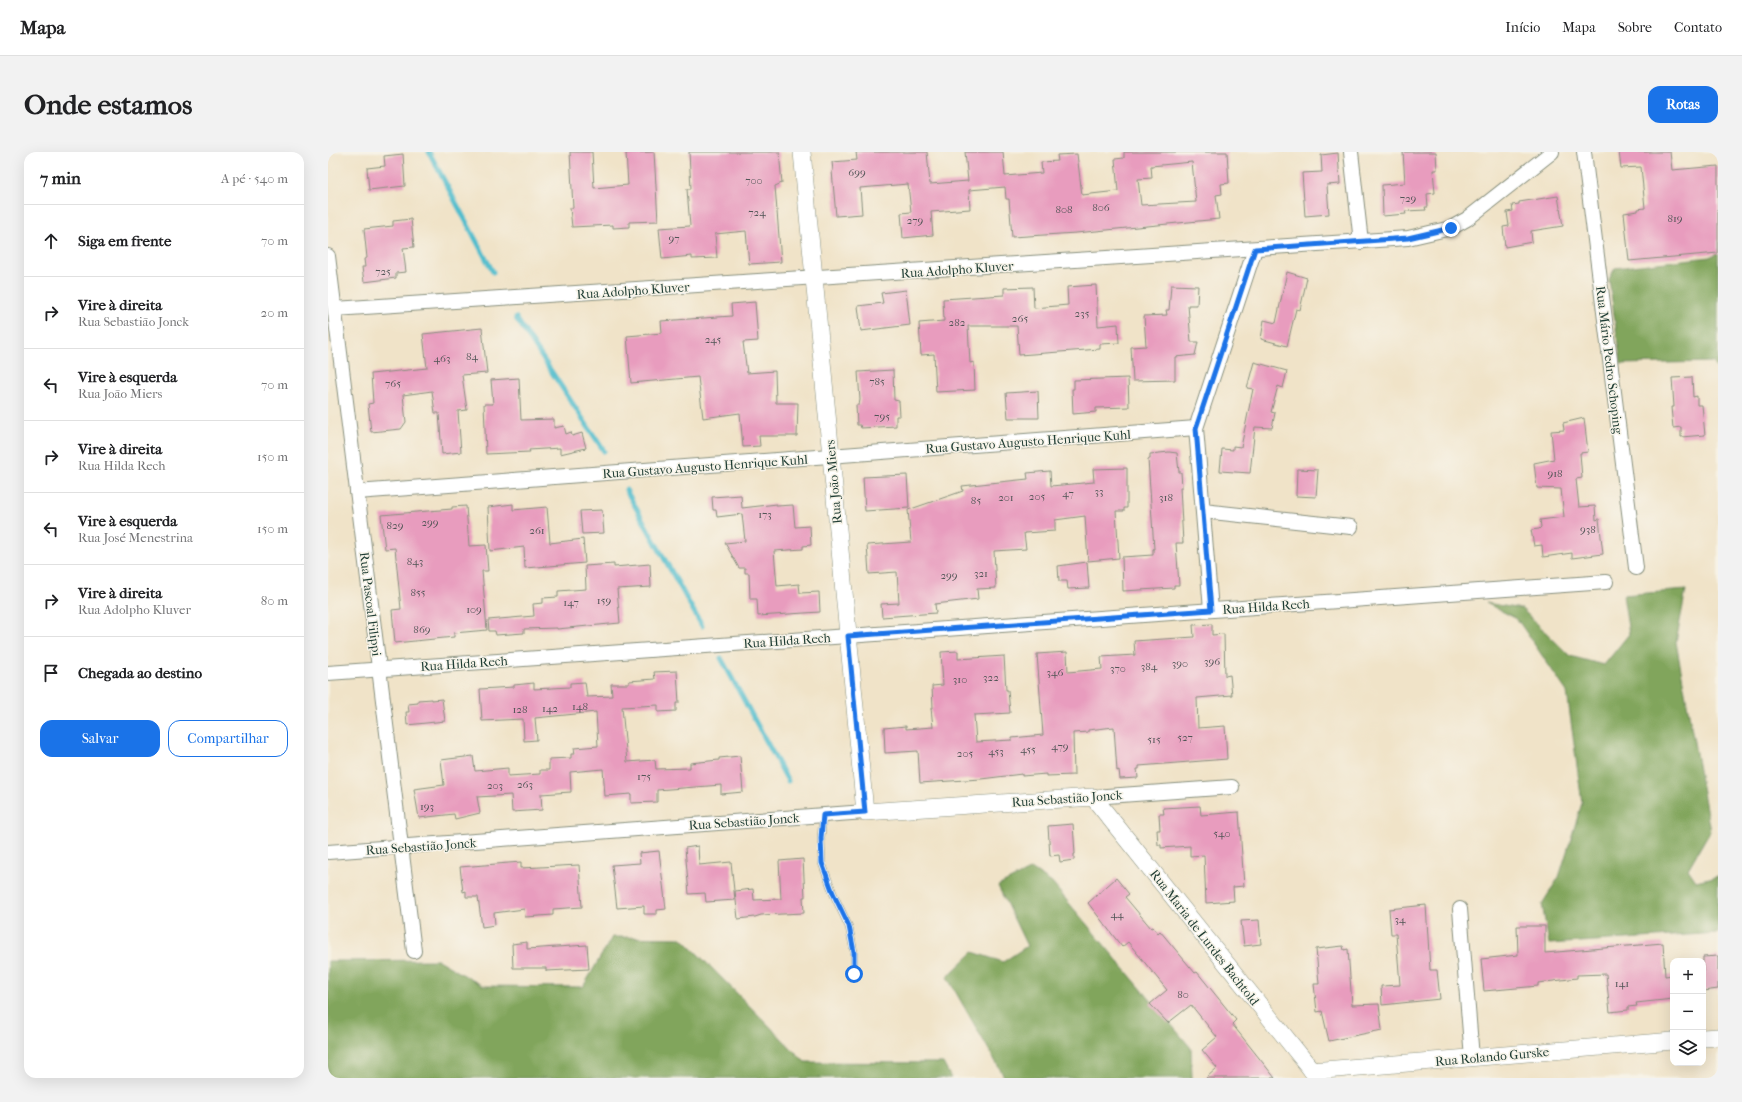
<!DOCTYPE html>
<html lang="pt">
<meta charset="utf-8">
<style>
body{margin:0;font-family:"IM FELL French Canon",serif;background:#f2f2f2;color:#202124}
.controls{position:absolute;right:12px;bottom:12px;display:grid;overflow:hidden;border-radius:8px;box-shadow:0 4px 16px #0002}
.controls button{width:36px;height:36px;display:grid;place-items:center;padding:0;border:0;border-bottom:1px solid #e0e0e0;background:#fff;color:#202124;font:20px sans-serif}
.stop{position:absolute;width:12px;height:12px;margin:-9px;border:3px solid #1a73e8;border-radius:50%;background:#fff}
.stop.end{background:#1a73e8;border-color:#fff;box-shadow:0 1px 4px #0008}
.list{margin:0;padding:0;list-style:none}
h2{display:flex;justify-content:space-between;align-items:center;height:52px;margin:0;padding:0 16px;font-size:17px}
h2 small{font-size:13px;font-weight:400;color:#757577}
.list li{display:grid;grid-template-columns:26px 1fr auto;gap:12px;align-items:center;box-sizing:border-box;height:72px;padding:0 16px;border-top:1px solid #e0e0e0}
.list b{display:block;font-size:15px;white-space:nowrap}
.list p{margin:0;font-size:13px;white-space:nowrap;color:#757577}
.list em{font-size:13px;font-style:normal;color:#757577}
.actions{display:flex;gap:8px;padding:12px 16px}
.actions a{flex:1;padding:9px 0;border:1px solid #1a73e8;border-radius:12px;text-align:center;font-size:14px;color:#1a73e8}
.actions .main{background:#1a73e8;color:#fff}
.icon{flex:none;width:22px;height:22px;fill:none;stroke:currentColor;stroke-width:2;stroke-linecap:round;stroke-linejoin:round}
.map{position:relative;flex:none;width:1390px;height:926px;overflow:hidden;border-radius:12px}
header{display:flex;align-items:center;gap:24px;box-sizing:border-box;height:56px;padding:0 20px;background:#fff;border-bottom:1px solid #e0e0e0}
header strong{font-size:19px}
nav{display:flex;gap:22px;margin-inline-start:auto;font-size:14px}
.intro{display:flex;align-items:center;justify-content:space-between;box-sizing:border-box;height:96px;padding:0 24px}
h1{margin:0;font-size:28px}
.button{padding:10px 18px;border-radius:12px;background:#1a73e8;color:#fff;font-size:14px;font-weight:700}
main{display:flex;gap:24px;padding:0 24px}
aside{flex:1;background:#fff;border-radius:12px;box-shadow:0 4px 16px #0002}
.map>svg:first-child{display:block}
.forest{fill:#81a55b;stroke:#507148}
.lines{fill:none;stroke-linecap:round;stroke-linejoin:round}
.stream{stroke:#52becd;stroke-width:5}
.building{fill:#e89cbe;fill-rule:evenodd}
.service-casing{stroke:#88907e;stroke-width:8}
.minor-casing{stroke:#88907e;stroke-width:16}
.tertiary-casing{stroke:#88907e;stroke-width:18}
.service{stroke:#fff;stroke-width:7}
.minor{stroke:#fff;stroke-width:14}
.tertiary{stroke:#fff;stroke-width:17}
.route{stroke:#1a73e8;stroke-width:5}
.labels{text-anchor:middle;stroke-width:3;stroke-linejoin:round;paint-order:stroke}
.number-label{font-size:11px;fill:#515556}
.street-label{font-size:13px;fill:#1f3d34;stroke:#f7f3e8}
</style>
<header>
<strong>Mapa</strong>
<nav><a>Início</a><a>Mapa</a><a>Sobre</a><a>Contato</a></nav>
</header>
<div class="intro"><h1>Onde estamos</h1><a class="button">Rotas</a></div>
<main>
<aside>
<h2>7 min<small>A pé · 540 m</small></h2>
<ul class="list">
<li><svg class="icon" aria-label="ahead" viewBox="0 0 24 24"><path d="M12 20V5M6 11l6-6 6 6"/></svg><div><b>Siga em frente</b></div><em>70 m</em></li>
<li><svg class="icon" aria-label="right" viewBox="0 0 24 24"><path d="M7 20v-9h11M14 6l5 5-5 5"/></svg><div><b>Vire à direita</b><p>Rua Sebastião Jonck</p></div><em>20 m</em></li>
<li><svg class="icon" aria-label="left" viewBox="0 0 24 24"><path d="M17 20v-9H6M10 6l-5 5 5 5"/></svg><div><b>Vire à esquerda</b><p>Rua João Miers</p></div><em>70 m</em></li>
<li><svg class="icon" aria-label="right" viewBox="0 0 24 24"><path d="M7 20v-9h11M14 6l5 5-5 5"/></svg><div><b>Vire à direita</b><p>Rua Hilda Rech</p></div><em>150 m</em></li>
<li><svg class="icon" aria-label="left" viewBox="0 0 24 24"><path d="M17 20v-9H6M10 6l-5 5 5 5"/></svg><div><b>Vire à esquerda</b><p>Rua José Menestrina</p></div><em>150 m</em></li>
<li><svg class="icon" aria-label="right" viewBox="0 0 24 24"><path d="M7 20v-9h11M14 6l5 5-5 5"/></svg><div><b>Vire à direita</b><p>Rua Adolpho Kluver</p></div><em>80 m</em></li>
<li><svg class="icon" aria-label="arrive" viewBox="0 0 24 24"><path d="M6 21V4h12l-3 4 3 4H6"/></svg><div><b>Chegada ao destino</b></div></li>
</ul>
<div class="actions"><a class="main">Salvar</a><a>Compartilhar</a></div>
</aside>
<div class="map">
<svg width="1390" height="926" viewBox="0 0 1390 926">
<rect width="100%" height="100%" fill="#f7f3e8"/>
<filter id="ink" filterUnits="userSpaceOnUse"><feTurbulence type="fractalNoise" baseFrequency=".025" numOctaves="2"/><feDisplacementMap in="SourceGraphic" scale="8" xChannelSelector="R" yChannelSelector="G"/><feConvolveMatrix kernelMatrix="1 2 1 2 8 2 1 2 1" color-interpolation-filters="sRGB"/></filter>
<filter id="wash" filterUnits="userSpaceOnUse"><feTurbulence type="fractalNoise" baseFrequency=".012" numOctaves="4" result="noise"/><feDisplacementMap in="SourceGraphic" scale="16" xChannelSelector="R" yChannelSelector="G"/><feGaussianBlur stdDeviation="0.9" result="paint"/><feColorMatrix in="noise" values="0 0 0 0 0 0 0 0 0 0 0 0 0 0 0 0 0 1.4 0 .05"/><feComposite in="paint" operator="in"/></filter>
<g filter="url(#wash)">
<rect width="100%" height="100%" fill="#f0e3c8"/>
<g class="forest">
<path d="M1390 101V218L1385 210 1293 212 1281 127 1287 116 1381 105Z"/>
<path d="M1358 438 1348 490 1382 679 1360 717 1368 729 1390 724V781L1221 792 1214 752 1231 725 1254 651 1239 540 1189 467 1158 451 1194 457 1242 504 1276 513 1301 482 1295 443Z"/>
<path d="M703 717 724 731 863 896 864 926H677L619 825 645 800 675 810 699 794 670 734Z"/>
<path d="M284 785 354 786 477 910 615 911 623 926H0V809L110 808 155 834 255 835Z"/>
</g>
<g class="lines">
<g class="stream">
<path d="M101 0 165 120"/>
<path d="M188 166 276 299"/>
<path d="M298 338 374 474"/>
<path d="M393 506 460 629"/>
</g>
</g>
<g id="blocks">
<g class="building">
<path d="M242 0H264L266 36 300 33 298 1 326 0 330 69 301 70V75L285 76V73L244 75 242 56H245Z"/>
<path d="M361 0H451L454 31 447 34 453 110 421 112 418 79 387 82 389 106 364 107V104L334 107 331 76 362 74 359 37H363Z"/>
<path d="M528 0H599L602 32 640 29 637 0H675L677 24 714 21 713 10 730 9 729 3 749 2 754 43 790 39 787 7 796 6V0H899L901 31 893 32 894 42 888 43 891 67 748 81 684 85 681 47H678L677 35 641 38 642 57 603 60 605 83 575 86 573 61 583 60 580 32 532 36 534 62 508 64 504 19H505L504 10 529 8ZM864 10 868 50 813 53 810 27 824 26 823 14Z"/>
<path d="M1075 0H1108L1109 18H1105L1107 41 1099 42 1100 55H1097L1098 58 1077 59 1078 62 1055 64 1054 33 1077 31Z"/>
<path d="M1291 0H1342L1344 18 1390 14V101L1301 109 1296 61 1310 59V57L1317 56 1313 15 1293 16Z"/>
<path d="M1010 1 1012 32 999 33 1001 62 977 64 974 21 994 20 993 3Z"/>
<path d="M75 2 77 34 41 38 39 16 57 14 56 4Z"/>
<path d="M1230 44 1235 74 1203 79 1204 90 1177 95 1175 75 1181 74 1179 60 1185 59 1184 53 1191 52V50Z"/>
<path d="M83 67 86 95 75 96 78 120 68 121V126L36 130 34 115H37L36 107 39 106 36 77 65 74V69Z"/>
<path d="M959 120 979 126 972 158 968 157 959 194 933 187 936 168 948 171Z"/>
<path d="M768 133 770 174 790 172 791 191 772 192V197L691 203 689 174H640L642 211 646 210 647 238 608 240 606 202 593 203 591 171 616 169 615 147 676 143V136L705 135 706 156 740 153 739 135Z"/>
<path d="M843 133 870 134 869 153H860L863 190H870L867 203 847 205V228L805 229 803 195 818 194 816 164 839 163 838 158H841Z"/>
<path d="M578 138 582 173 533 179 530 154 555 151 553 141Z"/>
<path d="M427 150 430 189 415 190 419 221 447 219 448 251H470L469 284H431L432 294 415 295 412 261 375 266 370 225 303 231 299 184 334 181 333 169 404 164 403 152Z"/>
<path d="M154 176 159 221 134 223 139 258 130 259 133 300 114 302 111 261H107L104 239 75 243 78 270 73 277 43 280 40 252 45 251 43 222 99 216 95 182Z"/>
<path d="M926 210 959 219 955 236 950 234 943 260 947 261 944 276 927 275 922 321 892 319 894 297 905 298V294L913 295 925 237 919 236Z"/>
<path d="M565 218 566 248 571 249 572 264H568V274L533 276 532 273H529L528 253H531L532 248 530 220Z"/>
<path d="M1364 225 1365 245 1369 244V253H1374L1377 283 1353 285V275L1345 276 1343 255H1346L1344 226Z"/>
<path d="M191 226 193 268 226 267V276L236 274 238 282 243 280 244 284 254 281 258 296 232 302V296L201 298 202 300 158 302 156 252H165L163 228Z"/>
<path d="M800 226 801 255 768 256V260L745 262 744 237H746V228Z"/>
<path d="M710 239 711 266H680L678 241Z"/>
<path d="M1256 266 1260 300 1252 301 1254 326 1248 327 1251 355 1267 354 1268 368 1271 367 1275 402 1244 406V401L1215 405 1214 393 1206 394 1203 378 1211 377 1213 375 1212 368 1236 365 1233 337 1209 336 1206 311 1226 307 1223 279 1236 278 1235 271Z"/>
<path d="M841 300 849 301 851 320H853L854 335H852L855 391H848L851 433H846V436L795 439 794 405 825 403V397H826L820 307H822V302Z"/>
<path d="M799 316V356H796V359H788L791 406 760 409 757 364 727 368V379L696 381 698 397 666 399 668 436 649 437 650 447 607 452 608 461 554 465 553 452 571 451 569 420 541 422 539 393 583 390 580 358 635 339 634 334 700 327 699 321 722 319 723 334 766 330 765 317Z"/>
<path d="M969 317 990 318 988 345 968 344Z"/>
<path d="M579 323 581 356 537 359 535 325Z"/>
<path d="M413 343 414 356 449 352V354L465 353 467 375 482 374 483 393 475 394V397L446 399 449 434 471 432 472 441 491 440 492 460 430 464 429 447H422L421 421H417V416H411L397 391 417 389 414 362 389 365 388 358H385L384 345Z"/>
<path d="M185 352V358L219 355 222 391 255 387 257 411 197 416 196 395 162 399 160 355Z"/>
<path d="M138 354 141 394 158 393 160 419H154L159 478 126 481V485L67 491 64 458 73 457 67 396 57 397 53 363 124 357V355Z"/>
<path d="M274 358 276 381 254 382 252 359Z"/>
<path d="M759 410 761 436 740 437 739 429H731L730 414Z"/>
<path d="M286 412V415L322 412 323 435 289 437 292 471 229 477V476L196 477V481L168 483 167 479H161L160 468 206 464 205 452 215 451V446L230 445V439L258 437 257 414Z"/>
<path d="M884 472V483L896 482 897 524 902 523 904 543 869 546 870 576 897 574 899 607 811 614V617H809L810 626 792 627 791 618 789 619 786 575 760 578V580L745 581 746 623 718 624V622L694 624V622L653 627 592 631 590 599 557 601 556 576 578 574V577L605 575 603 556H605L604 534 615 533 613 500 630 499V507L676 504 678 538H680L682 561 646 563 648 590 684 588V586L715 583 709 502 739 500 740 520 774 517 773 505 807 503 806 489 866 485 865 473Z"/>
<path d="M349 519 351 551H348V559L330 560V553L294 555 299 610 327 608 328 617 362 616V611L391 608V606L412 604 415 640 393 642V633L329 638V650L303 651V642L277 644 275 617 242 620 243 640 213 642 214 658 184 660 183 643 149 645 152 661 127 667 126 662 91 666 86 637 116 633 113 608 145 604 147 619 180 616V624L212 622V618H221V607L243 606V602H247L246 596 270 594 268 560 207 566 209 588 196 589 195 567 154 569 152 537 186 535V533L206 531V537L242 535V531L257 530 259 545 284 544 283 532H301V529L327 527 326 520Z"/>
<path d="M104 547V548L114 547 117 569 79 573 78 560H81L80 552 90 551V548Z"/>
<path d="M872 654 873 663 911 660 916 734 905 735 906 749 878 751 876 703 862 704V694L833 696V693H830L829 678H832L831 662H836L835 656Z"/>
<path d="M745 672 747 702H746V708L732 710 731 703 722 704 720 674Z"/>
<path d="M370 694 371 713 403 710 407 748 378 750 377 741 361 742 357 696Z"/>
<path d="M331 699 338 757 329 758V762H316V754L289 756 284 713 312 711 311 701Z"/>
<path d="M475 707 477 745H475L476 761 433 763 427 765 410 767 407 739 425 737 426 748 453 747 451 709Z"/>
<path d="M193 710V716L251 713 254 755 225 757V763L197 765 196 757 166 761 167 773 154 775 150 745H138V739L135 740 132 715Z"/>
<path d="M788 726 801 742 797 745 823 776 825 775 830 781 832 779 867 821 869 820 908 868 904 872 947 926H878L889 916 874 898 889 885 863 853 840 871 822 852 839 838 800 790 794 795 760 751Z"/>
<path d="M1098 753 1102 818H1109L1112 847 1054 853 1053 834 1072 833 1068 782H1063L1061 757Z"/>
<path d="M931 768 933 792 916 794 913 769Z"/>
<path d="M1189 774H1217V801L1335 791 1337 824 1345 823V847L1308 851 1309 854 1300 855V858L1282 860 1278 822 1249 823V826L1210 831V834L1156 839 1153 807 1190 803Z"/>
<path d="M199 790V797L259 793 261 817 218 819V816H185L184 792Z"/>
<path d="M1015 794 1016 798 1020 797 1024 853 1051 852 1054 878 1001 889 994 859 989 860 986 832H991L988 797Z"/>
<path d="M1390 804V837L1375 839V805Z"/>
</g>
</g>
</g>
<g filter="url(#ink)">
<use href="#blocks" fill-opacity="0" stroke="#88907e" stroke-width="1"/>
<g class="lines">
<defs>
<path id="service" d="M495 663 493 686 494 711 505 741 521 775 526 800V822"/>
<g id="minor">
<path d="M1023 0 1033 90"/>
<path d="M1256 0 1308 416"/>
<path d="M0 104 86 799"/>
<path d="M7 157 1080 86 1123 76 1139 67 1224 0"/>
<path d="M29 340 868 276"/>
<path d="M875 359 1023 375"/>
<path d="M883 458 868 276 927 97"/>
<path d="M0 521 1278 430"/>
<path d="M765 645 904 635"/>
<path d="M0 700 537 660"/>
<path d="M1132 757 1144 906"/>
</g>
<g id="tertiary">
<path d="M474 0 537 660 765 645 990 926"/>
<path d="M1375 886 1390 885"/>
<path d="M984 919 1345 889"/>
</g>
</defs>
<use href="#service" class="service-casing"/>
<use href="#minor" class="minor-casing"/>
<use href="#tertiary" class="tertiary-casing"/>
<use href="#service" class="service"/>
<use href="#minor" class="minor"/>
<use href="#tertiary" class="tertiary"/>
</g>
</g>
<g class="lines" filter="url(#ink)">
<path class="route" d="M526 822V800L521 774 505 741 494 711 493 686 495 663 537 660 520 484 883 458 868 276 927 97 1080 86 1123 76"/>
</g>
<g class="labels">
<g class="number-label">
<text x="529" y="24">699</text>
<text x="426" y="32">700</text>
<text x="1080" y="50">729</text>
<text x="773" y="59">806</text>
<text x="736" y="61">808</text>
<text x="429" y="64">724</text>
<text x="1347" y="70">819</text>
<text x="587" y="72">279</text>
<text x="346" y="90">97</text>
<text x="55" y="123">725</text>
<text x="754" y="165">235</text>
<text x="692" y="170">265</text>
<text x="629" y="174">282</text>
<text x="385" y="191">245</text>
<text x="144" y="208">84</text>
<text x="114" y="210">463</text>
<text x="549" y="233">785</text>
<text x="65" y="235">765</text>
<text x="554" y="268">795</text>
<text x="1227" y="325">918</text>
<text x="771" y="343">33</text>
<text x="740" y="345">47</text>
<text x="709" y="348">205</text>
<text x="678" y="349">201</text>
<text x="838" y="349">318</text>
<text x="648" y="352">85</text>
<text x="437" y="366">173</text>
<text x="102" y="374">299</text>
<text x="67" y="377">829</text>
<text x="1260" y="381">938</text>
<text x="209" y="382">261</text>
<text x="87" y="413">843</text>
<text x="653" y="425">321</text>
<text x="621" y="427">299</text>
<text x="90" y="444">855</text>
<text x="276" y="452">159</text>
<text x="243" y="454">147</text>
<text x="146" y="461">109</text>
<text x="94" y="481">869</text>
<text x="884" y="513">396</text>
<text x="852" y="515">390</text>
<text x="821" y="518">384</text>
<text x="790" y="520">370</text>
<text x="727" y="524">346</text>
<text x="663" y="529">322</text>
<text x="632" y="531">310</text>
<text x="252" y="558">148</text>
<text x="222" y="560">142</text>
<text x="192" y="561">128</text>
<text x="857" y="589">527</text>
<text x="826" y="591">515</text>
<text x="732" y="598">479</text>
<text x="700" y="601">455</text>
<text x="668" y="603">453</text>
<text x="637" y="605">205</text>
<text x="316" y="628">175</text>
<text x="197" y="636">263</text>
<text x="167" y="637">203</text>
<text x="99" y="658">193</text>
<text x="894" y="685">540</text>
<text x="789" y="766">44</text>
<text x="1072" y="771">34</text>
<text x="1294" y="835">141</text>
<text x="855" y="846">80</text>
</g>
<g class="street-label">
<text transform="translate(629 117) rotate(-4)" y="5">Rua Adolpho Kluver</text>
<text transform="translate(305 138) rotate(-4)" y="5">Rua Adolpho Kluver</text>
<text transform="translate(1282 208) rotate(83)" y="5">Rua Mário Pedro Schoping</text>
<text transform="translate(700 289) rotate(-4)" y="5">Rua Gustavo Augusto Henrique Kuhl</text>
<text transform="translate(377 314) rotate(-4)" y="5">Rua Gustavo Augusto Henrique Kuhl</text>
<text transform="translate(505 330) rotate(-95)" y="5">Rua João Miers</text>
<text transform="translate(43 452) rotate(83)" y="5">Rua Pascoal Filippi</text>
<text transform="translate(938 454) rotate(-4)" y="5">Rua Hilda Rech</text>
<text transform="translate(459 488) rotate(-4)" y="5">Rua Hilda Rech</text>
<text transform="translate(136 511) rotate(-4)" y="5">Rua Hilda Rech</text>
<text transform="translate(739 646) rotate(-4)" y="5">Rua Sebastião Jonck</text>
<text transform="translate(416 669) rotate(-4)" y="5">Rua Sebastião Jonck</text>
<text transform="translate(93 694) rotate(-4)" y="5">Rua Sebastião Jonck</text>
<text transform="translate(877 785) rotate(52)" y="5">Rua Maria de Lurdes Bachtold</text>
<text transform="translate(1164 904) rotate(-5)" y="5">Rua Rolando Gurske</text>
</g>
</g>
</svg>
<div class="controls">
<button>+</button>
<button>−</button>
<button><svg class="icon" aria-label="layers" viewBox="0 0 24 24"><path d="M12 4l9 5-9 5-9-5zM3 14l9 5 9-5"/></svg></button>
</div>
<div class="stop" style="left:526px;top:822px"></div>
<div class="stop end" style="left:1123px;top:76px"></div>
</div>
</main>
